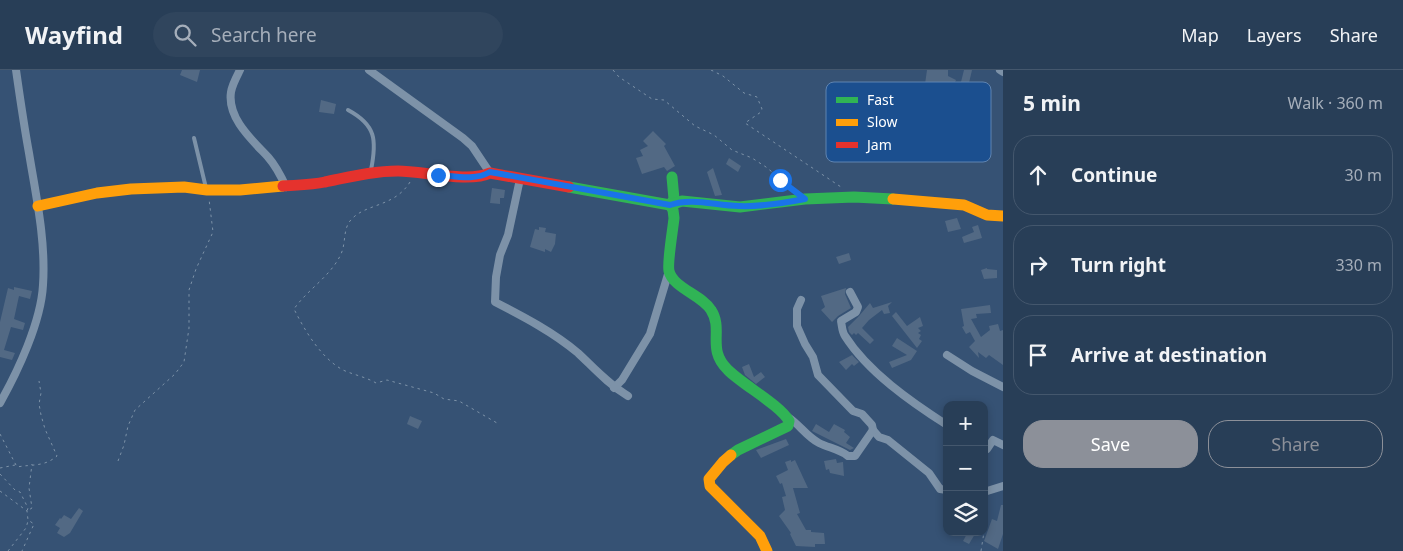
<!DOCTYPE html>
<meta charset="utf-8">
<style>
body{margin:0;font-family:"Noto Sans",sans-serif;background:#30455d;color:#f1f3f6}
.controls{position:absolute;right:15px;bottom:15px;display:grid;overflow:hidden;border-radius:10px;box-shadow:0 2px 8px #0003}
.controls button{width:45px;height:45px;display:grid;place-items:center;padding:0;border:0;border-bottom:1px solid #44576d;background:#283e57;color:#f1f3f6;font:25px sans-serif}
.stop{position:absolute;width:15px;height:15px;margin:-11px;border:4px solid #1a73e8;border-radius:50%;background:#fff}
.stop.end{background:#1a73e8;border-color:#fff;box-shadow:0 1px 5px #0008}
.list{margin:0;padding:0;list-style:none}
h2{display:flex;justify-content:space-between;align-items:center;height:65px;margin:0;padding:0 20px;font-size:21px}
h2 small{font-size:16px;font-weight:400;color:#a5aeba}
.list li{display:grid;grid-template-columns:32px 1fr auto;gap:15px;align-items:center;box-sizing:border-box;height:80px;margin:0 10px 10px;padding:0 10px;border:1px solid #44576d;border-radius:20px}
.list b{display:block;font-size:19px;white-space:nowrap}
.list em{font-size:16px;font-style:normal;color:#a5aeba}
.actions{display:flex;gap:10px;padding:15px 20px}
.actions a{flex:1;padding:11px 0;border:1px solid #8c9099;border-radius:20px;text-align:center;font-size:18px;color:#8c9099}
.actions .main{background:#8c9099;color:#fff}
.icon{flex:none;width:28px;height:28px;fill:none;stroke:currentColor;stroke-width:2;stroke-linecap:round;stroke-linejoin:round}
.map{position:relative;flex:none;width:1003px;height:481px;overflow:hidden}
header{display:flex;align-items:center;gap:30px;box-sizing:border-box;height:70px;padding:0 25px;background:#283e57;border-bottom:1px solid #44576d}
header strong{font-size:24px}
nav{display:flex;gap:28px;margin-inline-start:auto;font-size:18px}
.search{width:350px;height:45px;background:#30455d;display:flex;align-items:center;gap:12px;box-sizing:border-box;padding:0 18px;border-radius:28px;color:#a5aeba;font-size:19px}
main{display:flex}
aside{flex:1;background:#283e57}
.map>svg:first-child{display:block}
.building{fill:#526984}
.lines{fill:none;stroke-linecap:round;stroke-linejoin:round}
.path{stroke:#7d92a8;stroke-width:1;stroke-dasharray:2.5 4;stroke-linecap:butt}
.lane{stroke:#7d92a8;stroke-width:4}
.street{stroke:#7d92a8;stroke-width:8}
.fast{stroke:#30b455;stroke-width:11}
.slow{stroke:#ff9f0a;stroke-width:11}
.jam{stroke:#e5322d;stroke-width:11}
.route{stroke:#1a73e8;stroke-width:6}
.key{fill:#1b4f8f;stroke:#5f84b1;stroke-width:1}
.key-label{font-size:14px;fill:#fff}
</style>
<header>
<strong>Wayfind</strong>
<div class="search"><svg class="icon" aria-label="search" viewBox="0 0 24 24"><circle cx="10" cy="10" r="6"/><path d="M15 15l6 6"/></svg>Search here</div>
<nav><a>Map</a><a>Layers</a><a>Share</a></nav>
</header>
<main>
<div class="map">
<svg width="1003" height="481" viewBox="0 0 1003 481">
<rect width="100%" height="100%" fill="#365274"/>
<g class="building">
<path d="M182 0H200L197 12 180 5Z"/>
<path d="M927 0H948V6L956 10 953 17 947 14H925Z"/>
<path d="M964 0H972L969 13 961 12Z"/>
<path d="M321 30 336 34 334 44 319 42Z"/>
<path d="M653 61 666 74 664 76 675 96 667 101 664 97 642 104 636 88 643 86 640 80 648 76 643 71Z"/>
<path d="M729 88 741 96 738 102 726 94Z"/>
<path d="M713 98 722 125 715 126 707 102Z"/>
<path d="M492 118 505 120 504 128H500V134L490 133Z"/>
<path d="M957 148 961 159 948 162 945 151Z"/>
<path d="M978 155 982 168 964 173 962 167 974 162 972 157Z"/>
<path d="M539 157 546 158 545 162 556 164 555 174 551 182 545 179V182L530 177 535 159 539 160Z"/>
<path d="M849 183 851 190 839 194 836 187Z"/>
<path d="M987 198V199L997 200V208L984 209 981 200Z"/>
<path d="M14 217 32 221 30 229 19 226 14 249 25 253 23 260 11 257 4 280 15 283 12 290 0 287V252L8 218 14 220Z"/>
<path d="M846 218 845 224 851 238 838 246 832 252 821 240 825 237 821 226Z"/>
<path d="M892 232 888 236 890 243 884 244 882 240 869 250 862 258 874 270 870 274 858 263 856 265 854 263 852 265 849 262 848 257 859 246 870 233 873 238Z"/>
<path d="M990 235 991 243 976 244 977 248 971 249 981 267 990 260 989 256 998 254 1000 261 1003 260V295L989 285 986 288 978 282 979 288 969 277 975 271 970 262 966 264 962 257 964 256 961 239Z"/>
<path d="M896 242 907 256 920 247 923 256 918 258 921 261 918 263 921 265 919 269 922 271 917 278 892 246Z"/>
<path d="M897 268 917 281 911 290 892 298 889 292 907 285 892 276Z"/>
<path d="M852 285 859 292 854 296 852 294 846 300 839 292Z"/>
<path d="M749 294 754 307 761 302 765 307 756 314 745 305 742 297Z"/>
<path d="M410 346 422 351 418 359 407 354Z"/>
<path d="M816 354 829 362 834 354 845 360 844 362 850 367 846 373 854 378 850 380 812 361Z"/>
<path d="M786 369 789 375 761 388 756 380Z"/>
<path d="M836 389 837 393 843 392 844 406 830 403 829 399 826 400 824 391Z"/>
<path d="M791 390V392L795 390 808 418H793L800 443 797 444 806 460H811V462L824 463 825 474H815V477L796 476 790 464 791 463 779 446 785 440 782 427 786 426 782 413 780 414 776 406 788 400 785 392Z"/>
<path d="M1001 435H1003V464L998 479 984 471 992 449 997 451Z"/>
<path d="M79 438 83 441 70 463 64 467 57 463 60 458 55 455 60 448 61 449 64 445 71 449Z"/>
<path d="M968 462 975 464 969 474 963 471Z"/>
</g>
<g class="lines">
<g class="path">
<path d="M613 0 619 7 652 29 664 30 695 56 714 65 732 80 752 88 766 97 795 121"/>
<path d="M711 0 723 6 744 23 757 27 762 39 761 42 745 53 841 117"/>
<path d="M410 112C394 138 364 133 350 151 343 160 346 173 341 184 331 206 307 220 294 239 305 261 321 288 343 300 354 305 366 307 376 313L387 310 434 323 444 329 459 331 497 353"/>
<path d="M0 364 17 397C33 394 44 397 57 386L45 359 41 345 39 334 41 323 39 311"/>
<path d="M118 391 124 375 128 356 135 340 175 304 184 292 189 258V220L196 199 213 162 209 129"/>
<path d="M0 398 15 395"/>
<path d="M0 404 15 420 20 422 28 438 27 441 32 438 29 418 32 394"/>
<path d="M0 421 27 441 28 450 34 454 22 481"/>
<path d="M984 461 987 453 986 430"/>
<path d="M8 481 26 458 28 451"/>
<path d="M981 481 984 462"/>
</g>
<g class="lane">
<path d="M348 40C376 55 377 70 371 100"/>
<path d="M194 68 206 118"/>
</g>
<g class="street">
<path d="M240 0C237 6 232 15 231 22 227 48 252 70 268 87 276 96 281 106 286 117"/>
<path d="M369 0 463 68 472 76 490 103"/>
<path d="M1000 0 1003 2"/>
<path d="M520 109 508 165 500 185 496 207 495 232C524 247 553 262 578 283 594 298 608 314 628 326"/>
<path d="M850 222 858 237 856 242 841 251C842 256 842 262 845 266 868 302 911 332 947 355"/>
<path d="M801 230 797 239V256L805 274 813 287 818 305 853 341 862 344 872 355 873 360 879 367 888 370 929 403 940 419 947 420"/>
<path d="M947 285 972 301 1003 317"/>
<path d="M614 318 622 310 650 264 669 201"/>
<path d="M0 333C18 301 41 252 43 215 46 171 36 126 29 83 24 56 20 28 16 0"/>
<path d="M788 347C799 354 807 367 819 373 829 378 839 379 848 386H855L873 360"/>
<path d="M984 377 987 379 993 370 1003 375"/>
<path d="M984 422 1003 416"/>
</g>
<g class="fast">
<path d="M672 107 674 129 670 135 673 140 674 148C673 159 667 193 669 201 673 218 702 225 711 240 724 260 706 279 728 300 743 315 780 335 789 351L788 356 738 380 731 385"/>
<path d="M569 117 670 135 682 131 740 137 805 129 854 127 893 129"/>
</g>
<g class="slow">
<path d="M893 129 964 135 987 145 1003 146"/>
<path d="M38 136 97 123 131 119 184 117 207 120H240L283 116"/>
<path d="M731 385 723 392 709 409 710 416 760 466 767 481"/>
</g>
<path class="jam" d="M283 116C297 115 312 115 325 112 350 107 373 101 398 101 423 101 469 113 490 103L569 117"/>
</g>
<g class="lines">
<path class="route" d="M438 105C455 106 474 111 490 102L670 135C693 127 716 136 739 136 761 137 784 133 805 129L780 110"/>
</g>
<rect x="826" y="12" width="165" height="80" rx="8" class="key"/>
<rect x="836" y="27" width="22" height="6" fill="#30b455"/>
<rect x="836" y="49" width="22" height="7" fill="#ff9f0a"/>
<rect x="836" y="72" width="22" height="6" fill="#e5322d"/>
<g class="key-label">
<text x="867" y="35">Fast</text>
<text x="867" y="57">Slow</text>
<text x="867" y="80">Jam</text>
</g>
</svg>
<div class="controls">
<button>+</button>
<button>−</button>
<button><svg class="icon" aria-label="layers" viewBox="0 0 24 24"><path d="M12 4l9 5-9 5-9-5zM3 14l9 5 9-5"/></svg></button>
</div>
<div class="stop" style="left:780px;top:110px"></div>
<div class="stop end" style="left:438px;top:105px"></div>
</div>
<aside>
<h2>5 min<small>Walk · 360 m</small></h2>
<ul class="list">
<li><svg class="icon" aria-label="ahead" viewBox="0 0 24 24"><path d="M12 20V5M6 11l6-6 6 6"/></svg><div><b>Continue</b></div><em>30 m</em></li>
<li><svg class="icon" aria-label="right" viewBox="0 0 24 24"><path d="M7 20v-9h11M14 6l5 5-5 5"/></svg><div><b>Turn right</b></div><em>330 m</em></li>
<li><svg class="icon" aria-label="arrive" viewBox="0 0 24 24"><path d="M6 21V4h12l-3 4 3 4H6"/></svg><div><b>Arrive at destination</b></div></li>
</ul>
<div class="actions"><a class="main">Save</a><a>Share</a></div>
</aside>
</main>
